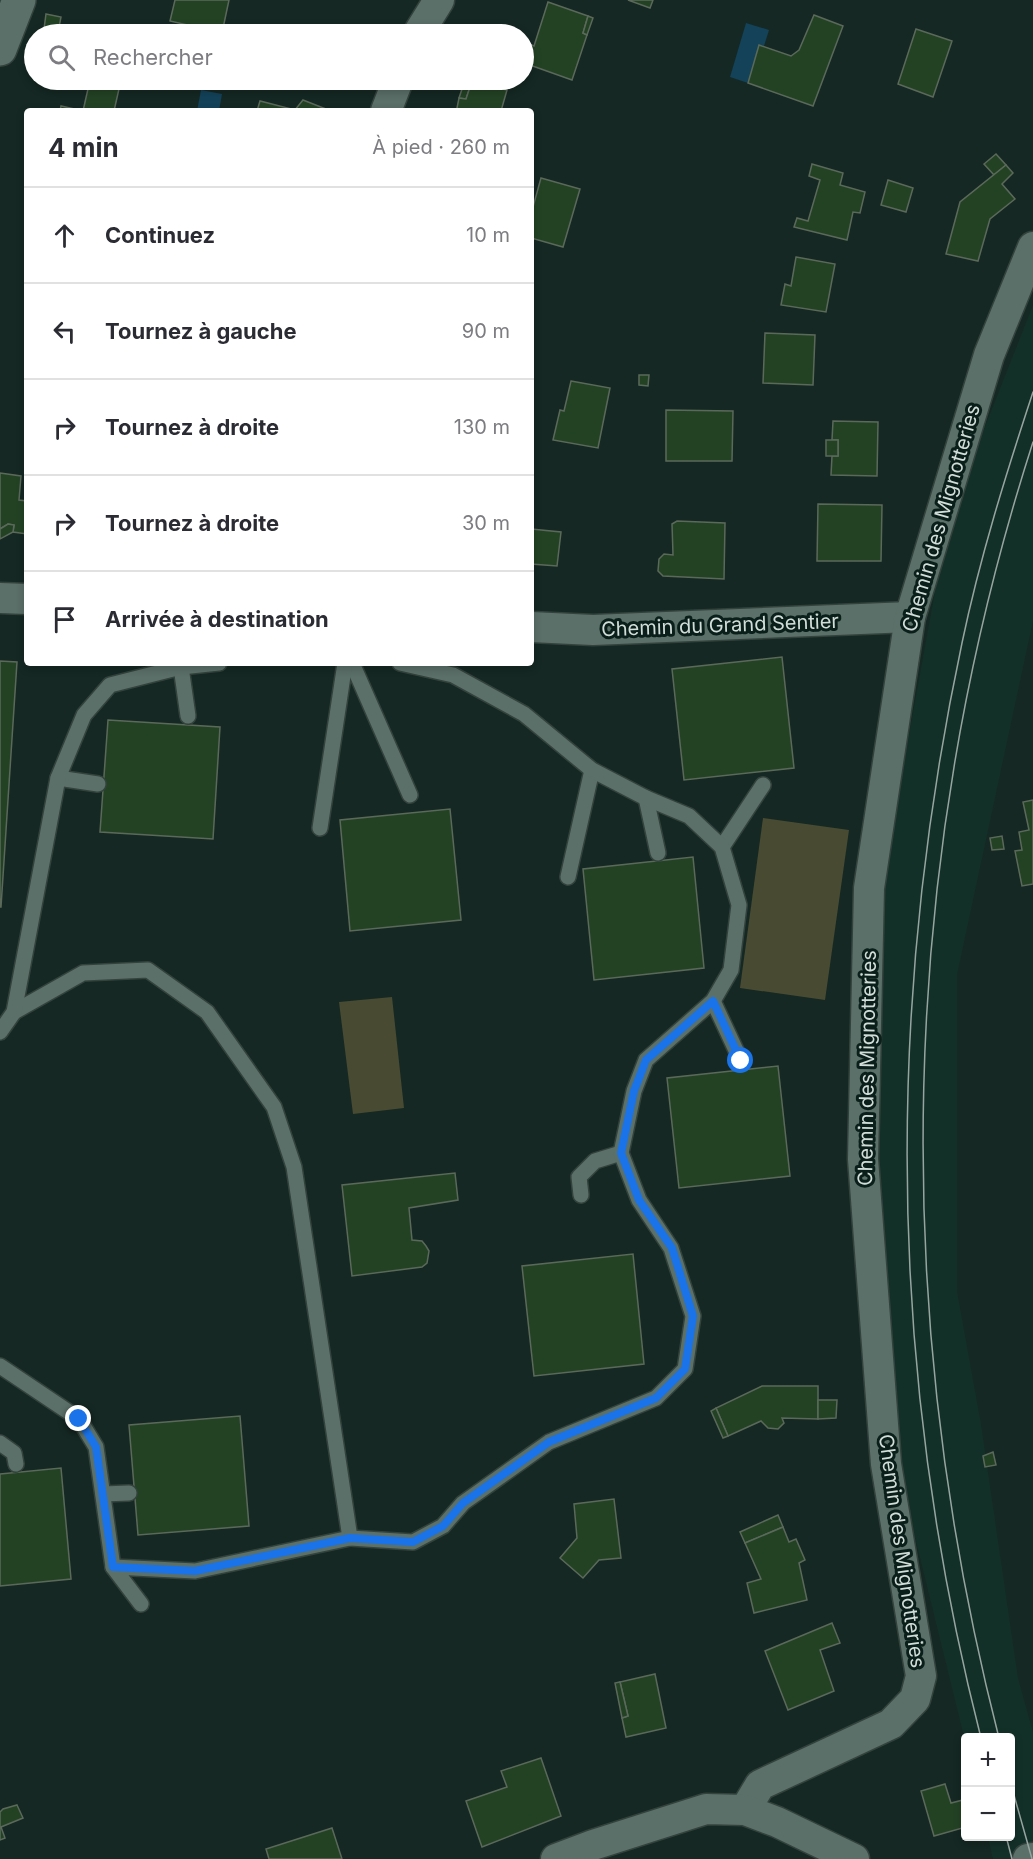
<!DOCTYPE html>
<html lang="fr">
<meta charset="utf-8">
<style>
body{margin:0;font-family:Inter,sans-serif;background:#f7f7f7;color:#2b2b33}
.controls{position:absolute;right:18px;bottom:18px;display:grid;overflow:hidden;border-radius:6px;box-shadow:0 3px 9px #0003}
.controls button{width:54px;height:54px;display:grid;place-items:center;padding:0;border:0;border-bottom:2px solid #e1e1e2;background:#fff;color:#2b2b33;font:30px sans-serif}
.stop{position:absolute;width:18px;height:18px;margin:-14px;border:4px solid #1a73e8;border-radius:50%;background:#fff}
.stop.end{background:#1a73e8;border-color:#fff;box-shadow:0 2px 6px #0008}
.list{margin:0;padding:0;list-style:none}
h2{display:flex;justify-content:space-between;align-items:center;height:78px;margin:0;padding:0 24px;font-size:26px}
h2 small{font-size:20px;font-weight:400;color:#7c7c81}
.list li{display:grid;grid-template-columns:39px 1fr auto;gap:18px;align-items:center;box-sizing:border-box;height:96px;padding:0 24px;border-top:2px solid #e1e1e2}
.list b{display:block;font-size:22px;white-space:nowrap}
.list em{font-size:20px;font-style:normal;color:#7c7c81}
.icon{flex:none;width:33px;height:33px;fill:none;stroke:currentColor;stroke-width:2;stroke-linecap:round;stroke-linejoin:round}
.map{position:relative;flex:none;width:1033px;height:1859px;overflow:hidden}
.search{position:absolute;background:#fff;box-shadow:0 3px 9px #0003;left:24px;top:24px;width:510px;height:66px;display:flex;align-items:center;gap:15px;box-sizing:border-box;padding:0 21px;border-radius:33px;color:#7c7c81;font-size:22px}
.panel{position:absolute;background:#fff;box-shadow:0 3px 9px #0003;left:24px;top:108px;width:510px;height:558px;border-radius:6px}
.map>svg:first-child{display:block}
.built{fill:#133028}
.green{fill:#484b32}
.water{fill:#134259}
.building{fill:#234224;stroke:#5b695b;stroke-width:1.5}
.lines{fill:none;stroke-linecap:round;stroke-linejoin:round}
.lane-casing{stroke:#33423d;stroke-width:18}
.street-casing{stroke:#33423d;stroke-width:33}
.secondary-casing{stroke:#33423d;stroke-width:36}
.lane{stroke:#5b7069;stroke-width:15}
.street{stroke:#5b7069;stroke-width:30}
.secondary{stroke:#5b7069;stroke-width:33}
.tram{stroke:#97a5a1;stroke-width:1.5}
.route{stroke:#1a73e8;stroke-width:8}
.labels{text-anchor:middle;stroke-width:6;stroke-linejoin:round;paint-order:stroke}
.street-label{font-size:20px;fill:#d1ddd9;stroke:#0b1f1a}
</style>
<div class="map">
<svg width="1033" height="1859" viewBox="0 0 1033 1859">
<rect width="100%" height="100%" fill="#152823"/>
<path class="built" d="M1033 305V621L957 975V1291L981 1424 1018 1678 1033 1732V1859H993L988 1837 1010 1836V1738H966V1745L895 1456 873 1155 882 883 948 520Z"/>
<g class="green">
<path d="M763 818 849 830 825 1000 740 988Z"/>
<path d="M392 997 404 1108 353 1114 339 1002Z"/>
</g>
<g class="water">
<path d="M746 23 769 30 764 46 759 45 748 83 730 77Z"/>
<path d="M201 90 222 94 219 111H197Z"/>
</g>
<g class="building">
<path d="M175 0H229L222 33 170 21Z"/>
<path d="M628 0H653L650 8Z"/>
<path d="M548 2 588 16 583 33 587 35 572 80 527 64 526 67H524V42L534 46Z"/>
<path d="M46 14 61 17 58 32 44 29Z"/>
<path d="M814 15 843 26 813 106 748 83 759 45 791 56 799 50Z"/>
<path d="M588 16 593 18 587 35 583 33Z"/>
<path d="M502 28 522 34H492L494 29 501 31Z"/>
<path d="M916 29 952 41 933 97 898 84Z"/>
<path d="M90 80H121L114 111H60L61 106 83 111Z"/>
<path d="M465 80 472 81 466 99 459 98Z"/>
<path d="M472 81 507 90 501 111H462L457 108 459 98 466 99Z"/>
<path d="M303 100 331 111H257L260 101 295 110Z"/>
<path d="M996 154 1006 165 994 175 984 164Z"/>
<path d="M812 164 843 173 840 185 865 192 860 213 853 212 847 240 794 227 797 218 808 221 820 180 809 176Z"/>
<path d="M1006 165 1013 173 1002 184 1015 199 990 219 978 261 946 254 960 202Z"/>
<path d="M541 178 580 189 563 247 531 238V214Z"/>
<path d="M888 180 913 188 906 212 881 205Z"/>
<path d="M796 257 835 264 826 312 781 305 785 284 791 286Z"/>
<path d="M765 333 815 335 813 385 763 383Z"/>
<path d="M639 375H649L648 386 639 385Z"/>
<path d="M571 381 610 388 598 448 553 440 560 410 564 411Z"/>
<path d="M666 410 733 411 732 461H666Z"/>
<path d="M833 421 878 422 877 476 831 475 832 456H838V440H832Z"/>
<rect x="826" y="440" width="12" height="16"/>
<path d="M0 473 21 476 19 500 27 501V534L13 532 14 525 8 524 0 529Z"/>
<path d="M818 504 882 505 881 561H817Z"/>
<path d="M677 521 725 523 724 579 663 576 658 571 659 559 664 554 673 555 672 524Z"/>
<path d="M8 524 14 525 13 532 0 539V529Z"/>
<path d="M531 529 561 532 557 566 531 564Z"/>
<path d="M782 657 794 768 684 780 672 669Z"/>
<path d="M0 661 17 662 1 907H0Z"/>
<path d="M108 720 220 727 213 839 100 832Z"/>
<path d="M1033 800V884L1022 886 1015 851 1022 850 1019 832 1029 830 1023 802Z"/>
<path d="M450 809 461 920 350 931 340 820Z"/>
<path d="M1002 836 1004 849 992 850 990 838Z"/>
<path d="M693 857 704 968 594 980 583 869Z"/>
<path d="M778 1066 790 1176 679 1188 667 1078Z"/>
<path d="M455 1173 458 1200 409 1208 412 1240 422 1241 426 1246 429 1251 427 1263 422 1267 352 1276 342 1185Z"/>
<path d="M633 1254 644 1364 534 1376 522 1266Z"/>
<path d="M762 1386H818V1419L782 1418 784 1423 778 1429 768 1428 761 1421 728 1436 716 1408Z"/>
<path d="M818 1400H837L836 1418 818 1419Z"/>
<path d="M716 1408 728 1436 723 1438 711 1411Z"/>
<path d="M240 1416 249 1526 138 1535 129 1425Z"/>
<path d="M993 1452 996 1465 985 1467 983 1456Z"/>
<path d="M61 1468 71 1579 0 1586V1474Z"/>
<path d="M614 1499 621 1558 599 1560 583 1578 560 1558 577 1538 574 1504Z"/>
<path d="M778 1515 783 1527 745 1543 740 1532Z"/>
<path d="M783 1527 789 1542 796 1539 805 1560 799 1563 807 1600 754 1613 747 1583 761 1579 745 1543Z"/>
<path d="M832 1623 840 1643 820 1650 834 1691 788 1710 765 1651Z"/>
<path d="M655 1674 666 1728 626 1737 622 1718 628 1716 620 1682Z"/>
<path d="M620 1682 628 1716 622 1718 615 1683Z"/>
<path d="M541 1758 561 1816 482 1847 466 1801 507 1787 501 1771Z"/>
<path d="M945 1784 951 1803 963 1800 966 1808V1827L934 1836 921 1791Z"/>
<path d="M17 1805 23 1818 1 1827 5 1838 0 1840V1812L3 1809Z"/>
<path d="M332 1828 342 1859H269L266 1849Z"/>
</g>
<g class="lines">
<defs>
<g id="lane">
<path d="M352 663 410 795"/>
<path d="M181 667 188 716"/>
<path d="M58 778 98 784"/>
<path d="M646 798 658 853"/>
<path d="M320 828 345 663"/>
<path d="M722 847 763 785"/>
<path d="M568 877 592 770"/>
<path d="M713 1001 741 1061"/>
<path d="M14 1012 83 973 148 970 207 1012 274 1107 294 1167 350 1538 195 1571 113 1567"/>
<path d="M0 1032 14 1012 58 778 84 715 110 685 181 667 219 663"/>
<path d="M581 1195 579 1177 595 1161 621 1153"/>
<path d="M0 1366 79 1419 96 1447 113 1567 141 1604"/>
<path d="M0 1443 14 1453 16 1464"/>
<path d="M103 1494 129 1493"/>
<path d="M350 1538 413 1542 443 1526 463 1503 549 1442 656 1398 685 1369 693 1316 671 1248 639 1200 621 1153 634 1091 646 1060 713 1001 731 970 739 905 722 847 689 816 646 798 592 770 524 714 453 675 400 663"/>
</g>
<g id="street">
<path d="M418 34 439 0"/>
<path d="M386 111 398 80"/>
<path d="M0 598 27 599"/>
<path d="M531 627 593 630 910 617"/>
<path d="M745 1810 760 1785 891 1724 915 1699 921 1676 886 1464 863 1159 869 888 910 617 989 355 1033 247"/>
<path d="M556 1859 593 1845 706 1809 745 1810 777 1822 854 1859"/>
<path d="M1028 1859 1033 1858"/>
</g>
<path id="secondary" d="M0 49 19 0"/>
</defs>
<use href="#lane" class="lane-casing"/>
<use href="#street" class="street-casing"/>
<use href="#secondary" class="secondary-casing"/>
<use href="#lane" class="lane"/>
<use href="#street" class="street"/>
<use href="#secondary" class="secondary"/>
<g class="tram">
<path d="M981 1738C888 1374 884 1009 962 643 980 557 1006 474 1033 392"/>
<path d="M999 1738C889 1309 897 864 1033 442"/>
<path d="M1010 1781 1032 1859"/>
<path d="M1006 1836 1012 1859"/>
</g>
</g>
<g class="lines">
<path class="route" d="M79 1419 96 1447 113 1567 195 1571 350 1538 413 1542 443 1526 463 1503 549 1442 656 1398 685 1369 693 1316 672 1248 639 1200 621 1153 634 1091 646 1060 713 1001 741 1061"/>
</g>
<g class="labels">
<g class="street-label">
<text transform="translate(941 518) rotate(-74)" y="7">Chemin des Mignotteries</text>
<text transform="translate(720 625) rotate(-2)" y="7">Chemin du Grand Sentier</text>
<text transform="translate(867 1068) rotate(-89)" y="7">Chemin des Mignotteries</text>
<text transform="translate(902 1551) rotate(82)" y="7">Chemin des Mignotteries</text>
</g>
</g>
</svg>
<div class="controls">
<button>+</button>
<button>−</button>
</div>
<div class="stop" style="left:741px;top:1061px"></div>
<div class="stop end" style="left:79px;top:1419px"></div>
<div class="search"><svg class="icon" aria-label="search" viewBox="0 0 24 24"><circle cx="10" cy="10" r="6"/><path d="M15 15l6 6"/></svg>Rechercher</div>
<section class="panel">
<h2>4 min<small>À pied · 260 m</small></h2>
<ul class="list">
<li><svg class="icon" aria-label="ahead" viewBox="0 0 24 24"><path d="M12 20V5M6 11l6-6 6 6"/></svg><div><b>Continuez</b></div><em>10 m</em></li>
<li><svg class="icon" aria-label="left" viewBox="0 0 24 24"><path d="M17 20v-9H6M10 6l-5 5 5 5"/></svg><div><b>Tournez à gauche</b></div><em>90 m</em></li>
<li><svg class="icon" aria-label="right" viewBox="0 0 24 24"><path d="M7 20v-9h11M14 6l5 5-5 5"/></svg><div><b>Tournez à droite</b></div><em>130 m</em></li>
<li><svg class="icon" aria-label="right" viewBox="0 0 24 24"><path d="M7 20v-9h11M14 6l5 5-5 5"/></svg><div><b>Tournez à droite</b></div><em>30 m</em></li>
<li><svg class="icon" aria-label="arrive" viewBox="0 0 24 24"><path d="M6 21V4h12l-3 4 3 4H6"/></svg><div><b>Arrivée à destination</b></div></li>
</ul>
</section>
</div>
